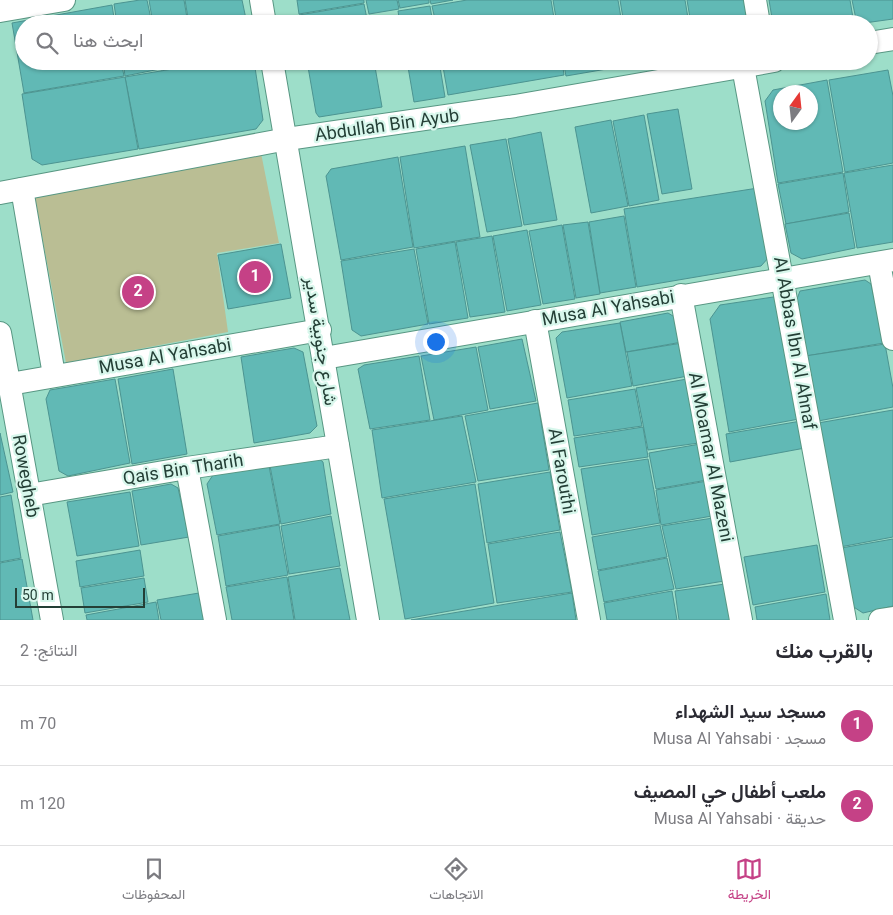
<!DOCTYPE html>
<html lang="ar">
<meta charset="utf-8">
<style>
body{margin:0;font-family:Georgia,Vazirmatn,serif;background:#f2f2f3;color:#2b2b33;direction:rtl}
.compass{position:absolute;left:773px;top:85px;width:45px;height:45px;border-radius:50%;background:#fff;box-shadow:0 1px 4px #0004;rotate:15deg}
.scale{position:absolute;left:15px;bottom:12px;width:130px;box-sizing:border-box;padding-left:5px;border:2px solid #243f36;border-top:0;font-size:14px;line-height:18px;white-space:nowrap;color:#243f36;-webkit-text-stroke:4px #d8f7ec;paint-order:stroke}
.you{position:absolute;left:435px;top:341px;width:18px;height:18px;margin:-12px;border:4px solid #fff;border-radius:50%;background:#1a73e8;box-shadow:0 0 0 8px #1a73e833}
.badge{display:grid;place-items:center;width:32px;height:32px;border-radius:50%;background:#c54186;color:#fff;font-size:16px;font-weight:700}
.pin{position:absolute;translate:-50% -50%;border:2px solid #fff;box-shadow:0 1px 5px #0006}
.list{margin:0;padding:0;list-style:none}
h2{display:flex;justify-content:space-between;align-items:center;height:65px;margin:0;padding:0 20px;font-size:21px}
h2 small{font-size:16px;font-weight:400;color:#7c7c81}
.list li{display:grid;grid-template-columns:32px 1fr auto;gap:15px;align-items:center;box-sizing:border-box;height:80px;padding:0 20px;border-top:1px solid #e1e1e2}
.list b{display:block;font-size:19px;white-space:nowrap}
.list p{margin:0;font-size:16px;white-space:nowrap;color:#7c7c81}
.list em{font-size:16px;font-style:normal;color:#7c7c81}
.icon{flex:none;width:28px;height:28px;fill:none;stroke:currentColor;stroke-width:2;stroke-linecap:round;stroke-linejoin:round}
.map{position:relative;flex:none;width:893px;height:620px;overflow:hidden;direction:ltr}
.search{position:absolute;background:#fff;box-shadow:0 1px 4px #0004;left:15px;right:15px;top:15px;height:55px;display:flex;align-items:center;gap:12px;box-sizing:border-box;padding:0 18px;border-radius:28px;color:#7c7c81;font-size:19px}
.sheet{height:225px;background:#fff}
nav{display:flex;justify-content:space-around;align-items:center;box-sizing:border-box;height:70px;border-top:1px solid #e1e1e2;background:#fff;font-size:14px;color:#7c7c81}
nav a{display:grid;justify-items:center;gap:2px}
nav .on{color:#c54186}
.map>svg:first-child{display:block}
.green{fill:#babe94}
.building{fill:#61b9b5;stroke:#4c9491;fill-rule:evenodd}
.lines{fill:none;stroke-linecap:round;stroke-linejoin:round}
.minor-casing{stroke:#589783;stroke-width:24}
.minor{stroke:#fff;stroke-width:22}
.labels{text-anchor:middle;stroke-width:4.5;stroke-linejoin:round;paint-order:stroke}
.street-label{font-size:18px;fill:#243f36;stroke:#d8f7ec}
</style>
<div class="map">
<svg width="893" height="620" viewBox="0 0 893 620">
<rect width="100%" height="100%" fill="#9ddec9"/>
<path class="green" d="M261 153 279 243 217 253 228 332 66 363 34 194Z"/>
<g class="building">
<path d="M140 0H147L152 24H117L114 4Z"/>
<path d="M149 0H184L188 24H153Z"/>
<path d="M185 0H242L246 19 216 24H189Z"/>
<path d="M297 0H364V3L299 14Z"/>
<path d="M366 0H397L399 9 369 14Z"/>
<path d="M398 0H429V3L400 8Z"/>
<path d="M430 0H453L431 4Z"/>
<path d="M467 0H551L555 24H436L432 6Z"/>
<path d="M553 0H618L622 24H557Z"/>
<path d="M620 0H685L689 24H624Z"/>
<path d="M687 0H746L750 24H691Z"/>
<path d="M769 0H850L854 24H773Z"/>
<path d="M852 0H893V19L857 24Z"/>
<path d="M364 4 368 24H301L299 15Z"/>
<path d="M112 5 115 24H24V61H121L124 76 24 93 12 23Z"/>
<path d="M430 6 433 24H400L398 11Z"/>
<path d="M123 61H158L160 69 125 76Z"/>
<path d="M159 61H195V64L161 70Z"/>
<path d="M220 61H254L263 120 256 129 139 149 125 77Z"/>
<path d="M307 61H374L382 107 319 117 316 113Z"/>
<path d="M407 61H439L445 97 414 102Z"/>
<path d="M442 61H562L564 75 448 95Z"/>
<path d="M563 61H629L630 65 566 76Z"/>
<path d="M630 61H652L631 65Z"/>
<path d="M888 70 893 96V163L845 172 829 80Z"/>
<path d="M125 77 138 149 42 165 32 159 22 94Z"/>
<path d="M827 80 843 172 778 183 765 101 773 90ZM780 92H810V122H780Z"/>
<path d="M678 109 692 189 662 194 647 114Z"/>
<path d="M644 115 659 200 629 206 613 121Z"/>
<path d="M611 120 628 206 591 213 575 127Z"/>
<path d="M541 132 557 220 524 225 508 139Z"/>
<path d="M506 139 522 226 487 232 470 145Z"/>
<path d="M465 146 480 237 414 248 400 157Z"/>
<path d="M398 157 413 247 341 260 326 176 331 169Z"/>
<path d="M893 165V242L857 248 844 173Z"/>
<path d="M843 173 849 212 786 224 778 184Z"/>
<path d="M758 188 769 257 761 266 637 287 624 209Z"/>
<path d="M849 213 855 248 802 259 791 253 785 224Z"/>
<path d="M624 216 636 287 600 293 589 222Z"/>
<path d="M588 222 600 294 576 298 563 225Z"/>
<path d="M562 225 575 299 543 304 529 231Z"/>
<path d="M527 230 541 305 507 311 493 236Z"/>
<path d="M492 236 505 312 470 317 456 242Z"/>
<path d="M455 242 468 318 429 324 416 249Z"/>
<path d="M281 244 291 298 228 309 218 255Z"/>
<path d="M414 249 428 324 361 336 352 330 341 261Z"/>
<path d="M865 280 871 284 884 343 806 356 797 299 800 291Z"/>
<path d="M780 296 799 419 729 432 710 319 720 305Z"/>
<path d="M668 313 678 319 682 342 626 352 620 322Z"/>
<path d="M620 323 632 386 567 398 556 338 562 332Z"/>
<path d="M522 339 536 401 490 409 478 347Z"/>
<path d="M682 343 688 376 633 386 627 352Z"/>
<path d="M885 344 893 388V407L818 421 805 356Z"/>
<path d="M476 347 488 410 434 420 421 356Z"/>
<path d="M294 348 303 352 317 426 310 433 254 443 241 357Z"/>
<path d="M419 356 430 420 370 429 358 369 364 365Z"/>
<path d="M173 369 187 454 132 464 118 379Z"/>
<path d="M115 379 130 463 68 476 59 471 46 399 50 390Z"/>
<path d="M687 379 699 443 648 450 636 388Z"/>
<path d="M635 389 642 426 574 436 568 400Z"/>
<path d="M538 403 549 470 478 481 465 416Z"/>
<path d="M893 410V537L840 547 818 423Z"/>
<path d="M462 416 476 482 382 498 372 430Z"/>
<path d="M801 421 805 448 730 462 726 434Z"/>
<path d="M643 427 648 457 579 467 574 438Z"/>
<path d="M0 433 13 492 0 495Z"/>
<path d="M700 444 707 480 656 489 649 453Z"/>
<path d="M318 458 323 462 331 514 281 524 270 466Z"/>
<path d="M648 459 660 523 592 535 581 469Z"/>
<path d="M269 466 280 524 217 535 207 484 213 475Z"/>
<path d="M550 472 560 530 487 543 478 484Z"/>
<path d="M707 481 712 516 661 525 656 490Z"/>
<path d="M171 484 178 488 189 537 141 545 132 491Z"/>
<path d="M475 484 494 603 405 619 384 499Z"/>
<path d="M130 492 139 546 77 556 67 502Z"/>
<path d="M11 495 21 558 0 562V497Z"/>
<path d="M331 516 340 566 289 574 281 526Z"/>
<path d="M713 518 724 581 676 589 662 526Z"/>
<path d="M279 525 288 575 226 586 218 536Z"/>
<path d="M660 525 667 557 598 570 592 537Z"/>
<path d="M560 532 572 592 497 603 488 544Z"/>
<path d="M893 539V606L863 613 849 604 841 548Z"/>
<path d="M817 545 825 592 753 605 744 557Z"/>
<path d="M140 550 144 576 80 587 76 561Z"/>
<path d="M667 558 674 589 604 602 598 571Z"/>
<path d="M22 559 33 620H0V563Z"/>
<path d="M340 568 350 620H295L288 577Z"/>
<path d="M287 577 294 620H232L226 587Z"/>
<path d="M144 578 148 602 85 613 81 588Z"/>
<path d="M725 584 731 620H679L675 591Z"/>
<path d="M672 591 677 620H607L604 603Z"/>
<path d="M199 593 204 620H161L157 600Z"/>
<path d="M572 593 576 620H411Z"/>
<path d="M826 594 830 620H757L755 607Z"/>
<path d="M156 602 159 620H87L86 615Z"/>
</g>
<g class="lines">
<defs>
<g id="minor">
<path d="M261 0 265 24"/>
<path d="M755 0 759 24"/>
<path d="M0 11 64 0"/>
<path d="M869 43 893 39"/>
<path d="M272 61 368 620"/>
<path d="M743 67 845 620"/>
<path d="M22 189 54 375"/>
<path d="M0 193 287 139 515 106 774 61"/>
<path d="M879 263 893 339"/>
<path d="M681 295 741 620"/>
<path d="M535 321 589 620"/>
<path d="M0 333 52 620"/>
<path d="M324 358 893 260"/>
<path d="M10 384 320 330"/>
<path d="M187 468 215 620"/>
<path d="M29 495 187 468 338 446"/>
<path d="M880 620 893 618"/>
</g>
</defs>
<use href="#minor" class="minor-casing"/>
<use href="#minor" class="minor"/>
</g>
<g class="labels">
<g class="street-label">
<text transform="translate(387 125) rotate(-8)" y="6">Abdullah Bin Ayub</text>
<text transform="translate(608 308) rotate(-10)" y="6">Musa Al Yahsabi</text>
<text transform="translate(321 341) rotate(81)" y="6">شارع جنوبية سدير</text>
<text transform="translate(795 343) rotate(80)" y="6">Al Abbas Ibn Al Ahnaf</text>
<text transform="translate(165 356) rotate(-10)" y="6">Musa Al Yahsabi</text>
<text transform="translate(711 457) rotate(79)" y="6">Al Moamar Al Mazeni</text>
<text transform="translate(183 469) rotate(-9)" y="6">Qais Bin Tharih</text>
<text transform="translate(562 471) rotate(80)" y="6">Al Farouthi</text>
<text transform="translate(26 476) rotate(80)" y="6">Rowegheb</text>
</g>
</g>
</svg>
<svg class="compass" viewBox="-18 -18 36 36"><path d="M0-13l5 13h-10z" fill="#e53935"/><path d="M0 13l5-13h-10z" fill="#7c7c81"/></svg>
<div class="scale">50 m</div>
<div class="you"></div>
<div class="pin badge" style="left:255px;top:277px">1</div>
<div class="pin badge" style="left:138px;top:292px">2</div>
<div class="search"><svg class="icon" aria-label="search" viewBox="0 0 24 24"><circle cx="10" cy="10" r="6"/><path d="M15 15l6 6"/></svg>ابحث هنا</div>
</div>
<section class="sheet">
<h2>بالقرب منك<small>النتائج: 2</small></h2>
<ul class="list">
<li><span class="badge">1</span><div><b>مسجد سيد الشهداء</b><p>مسجد · Musa Al Yahsabi</p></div><em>70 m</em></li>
<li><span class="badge">2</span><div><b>ملعب أطفال حي المصيف</b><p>حديقة · Musa Al Yahsabi</p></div><em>120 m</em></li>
</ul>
</section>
<nav>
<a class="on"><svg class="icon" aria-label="map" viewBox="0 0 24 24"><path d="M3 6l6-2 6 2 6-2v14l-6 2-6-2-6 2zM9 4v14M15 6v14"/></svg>الخريطة</a>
<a><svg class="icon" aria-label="directions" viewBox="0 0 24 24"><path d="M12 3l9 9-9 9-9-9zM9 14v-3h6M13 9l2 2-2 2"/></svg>الاتجاهات</a>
<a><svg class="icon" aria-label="saved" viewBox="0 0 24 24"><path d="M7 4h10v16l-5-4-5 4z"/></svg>المحفوظات</a>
</nav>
